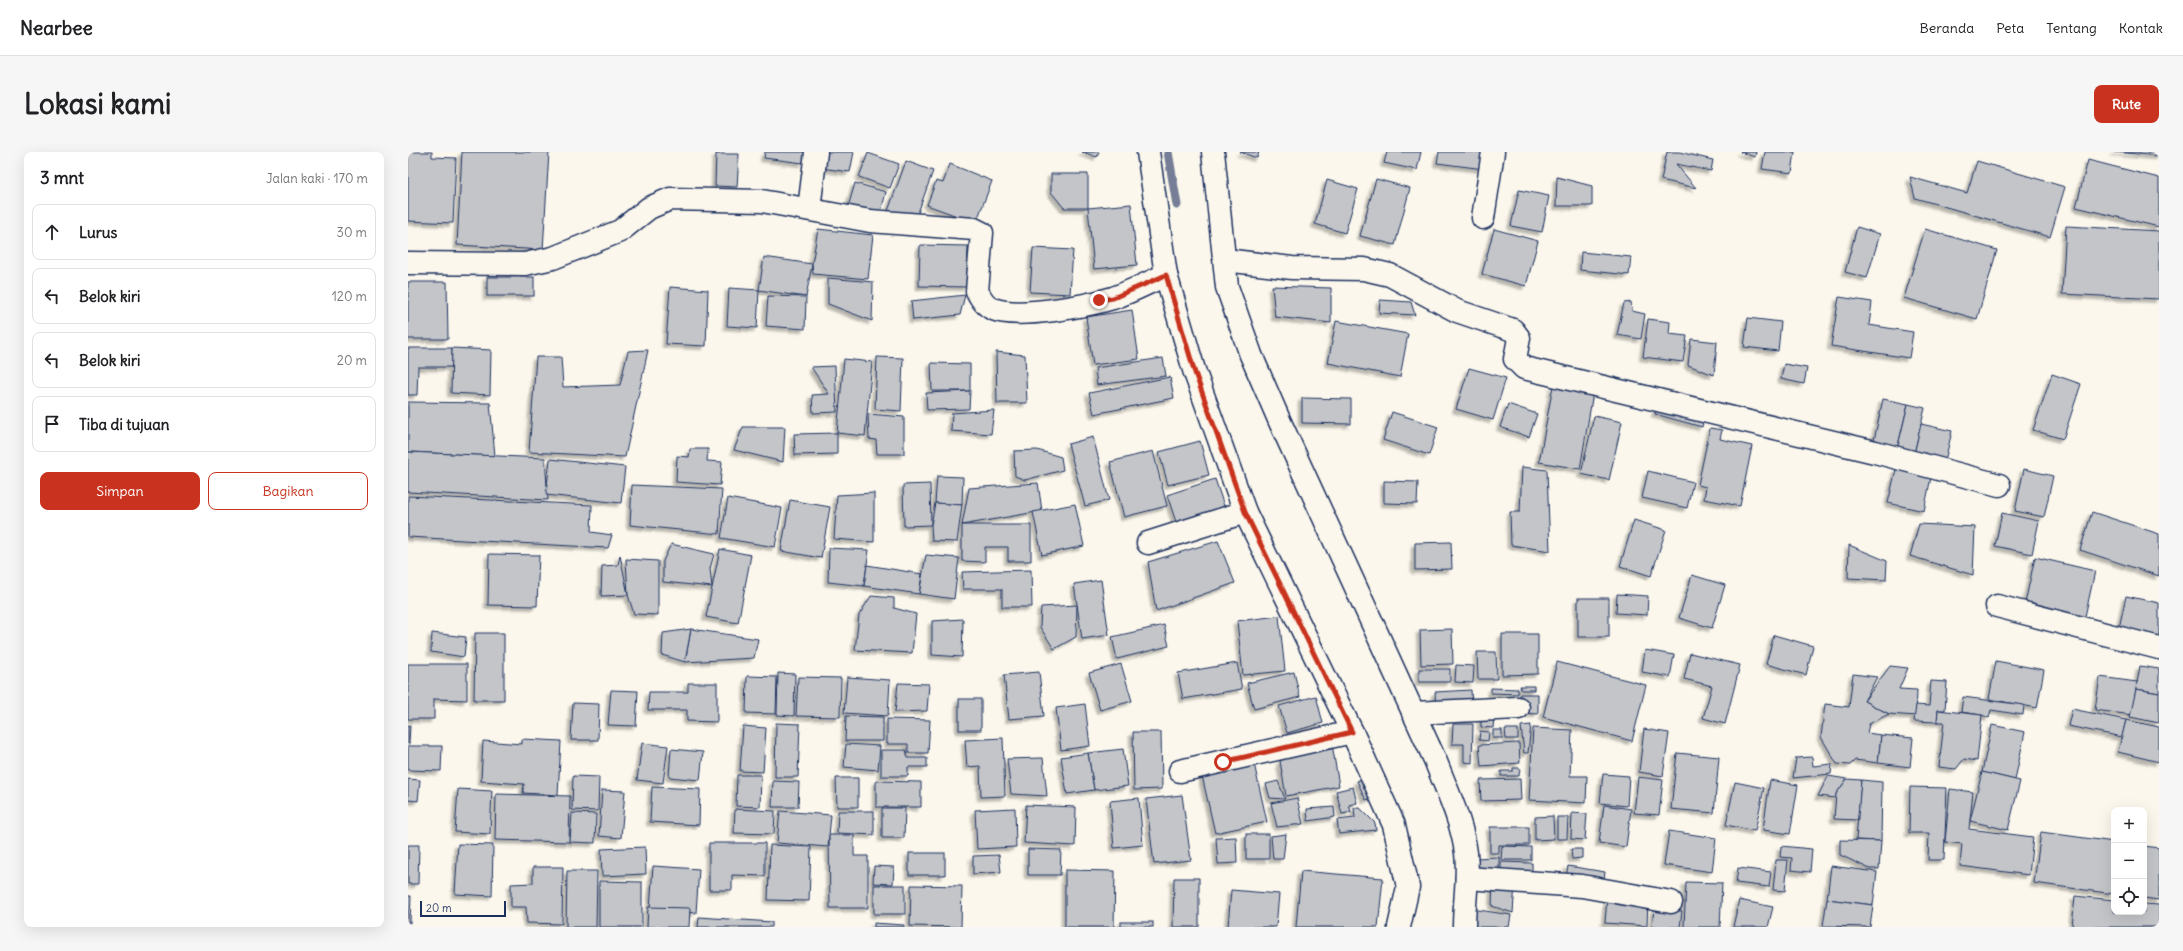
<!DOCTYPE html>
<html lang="id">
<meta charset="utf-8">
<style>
body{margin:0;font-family:Delius,sans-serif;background:#f6f6f6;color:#202124}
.controls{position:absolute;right:12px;bottom:12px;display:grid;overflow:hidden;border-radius:8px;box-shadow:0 4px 16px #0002}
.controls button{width:36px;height:36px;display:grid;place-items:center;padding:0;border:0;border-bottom:1px solid #e0e0e0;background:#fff;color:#202124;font:20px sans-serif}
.scale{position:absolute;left:12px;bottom:10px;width:86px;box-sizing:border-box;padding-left:4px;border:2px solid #1b2f5e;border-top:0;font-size:11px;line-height:14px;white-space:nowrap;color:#1b2f5e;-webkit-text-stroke:3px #fbf7ec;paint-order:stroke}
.stop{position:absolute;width:12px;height:12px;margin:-9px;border:3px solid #c8321e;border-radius:50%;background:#fff}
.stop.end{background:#c8321e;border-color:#fff;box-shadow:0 1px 4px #0008}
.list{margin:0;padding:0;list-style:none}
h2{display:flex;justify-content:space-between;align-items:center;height:52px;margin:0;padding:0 16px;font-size:17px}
h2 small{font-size:13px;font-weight:400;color:#757577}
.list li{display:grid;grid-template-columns:26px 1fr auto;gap:12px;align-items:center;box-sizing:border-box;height:56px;margin:0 8px 8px;padding:0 8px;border:1px solid #e0e0e0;border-radius:8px}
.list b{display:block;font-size:15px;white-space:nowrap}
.list em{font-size:13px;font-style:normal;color:#757577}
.actions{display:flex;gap:8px;padding:12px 16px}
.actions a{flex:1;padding:9px 0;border:1px solid #c8321e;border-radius:8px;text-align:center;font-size:14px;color:#c8321e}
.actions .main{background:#c8321e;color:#fff}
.icon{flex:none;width:22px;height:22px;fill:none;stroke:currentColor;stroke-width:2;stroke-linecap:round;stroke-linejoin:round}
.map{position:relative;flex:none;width:1751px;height:775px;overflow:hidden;border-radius:8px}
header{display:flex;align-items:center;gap:24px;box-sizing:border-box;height:56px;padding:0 20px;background:#fff;border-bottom:1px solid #e0e0e0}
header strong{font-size:19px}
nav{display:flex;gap:22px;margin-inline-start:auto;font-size:14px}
.intro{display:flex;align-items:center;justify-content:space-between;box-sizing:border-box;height:96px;padding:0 24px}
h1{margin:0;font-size:28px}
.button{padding:10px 18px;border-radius:8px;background:#c8321e;color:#fff;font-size:14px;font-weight:700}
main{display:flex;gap:24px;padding:0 24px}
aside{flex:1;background:#fff;border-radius:8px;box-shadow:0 4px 16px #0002}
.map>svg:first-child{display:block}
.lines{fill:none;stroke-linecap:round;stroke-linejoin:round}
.stream{stroke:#747e96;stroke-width:9}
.building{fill:#c3c5c9;stroke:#1b2f5e;filter:url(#shadow)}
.minor-casing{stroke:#1b2f5e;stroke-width:25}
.minor{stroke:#fbf7ec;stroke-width:22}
.route{stroke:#c8321e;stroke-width:5}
</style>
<header>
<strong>Nearbee</strong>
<nav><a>Beranda</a><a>Peta</a><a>Tentang</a><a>Kontak</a></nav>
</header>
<div class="intro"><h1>Lokasi kami</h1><a class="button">Rute</a></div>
<main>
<aside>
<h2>3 mnt<small>Jalan kaki · 170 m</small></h2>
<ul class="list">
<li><svg class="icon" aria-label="ahead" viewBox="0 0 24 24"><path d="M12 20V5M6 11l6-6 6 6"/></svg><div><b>Lurus</b></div><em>30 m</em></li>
<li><svg class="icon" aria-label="left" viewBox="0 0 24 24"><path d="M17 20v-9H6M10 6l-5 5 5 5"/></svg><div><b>Belok kiri</b></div><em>120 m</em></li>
<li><svg class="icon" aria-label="left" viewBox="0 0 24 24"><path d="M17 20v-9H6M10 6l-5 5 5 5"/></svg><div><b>Belok kiri</b></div><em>20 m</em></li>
<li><svg class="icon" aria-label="arrive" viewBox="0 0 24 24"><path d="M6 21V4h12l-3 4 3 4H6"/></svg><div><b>Tiba di tujuan</b></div></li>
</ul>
<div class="actions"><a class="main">Simpan</a><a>Bagikan</a></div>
</aside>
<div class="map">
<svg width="1751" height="775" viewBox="0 0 1751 775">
<defs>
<filter id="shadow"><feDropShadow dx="-3.5" dy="3.5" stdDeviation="1" flood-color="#0004"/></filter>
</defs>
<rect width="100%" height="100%" fill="#fbf7ec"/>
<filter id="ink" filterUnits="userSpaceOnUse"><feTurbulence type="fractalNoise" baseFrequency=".025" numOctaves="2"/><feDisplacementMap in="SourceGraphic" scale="8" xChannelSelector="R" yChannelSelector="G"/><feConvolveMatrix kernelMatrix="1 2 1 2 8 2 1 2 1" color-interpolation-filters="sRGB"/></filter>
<g filter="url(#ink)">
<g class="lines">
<path class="stream" d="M760 0 769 53"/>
</g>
<g class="building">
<path d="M0 0H24V5L48 6 45 71 0 69Z"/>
<path d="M54 0H141L135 98 49 93Z"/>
<path d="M357 0H397L395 11 356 6Z"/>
<path d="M416 0H446L442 20 413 16Z"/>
<path d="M674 0H691L689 5Z"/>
<path d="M832 0H851L849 6Z"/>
<path d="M979 0H1013L1009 18 976 11Z"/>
<path d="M1031 0H1078L1076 17 1029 11Z"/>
<path d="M1259 0H1271L1305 8 1303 19 1268 12 1288 36 1253 28Z"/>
<path d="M1332 0H1348L1347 5Z"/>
<path d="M1357 0H1387L1384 21 1354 17Z"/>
<path d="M1706 0H1751V4Z"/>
<path d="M460 1 491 12 482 36 451 25Z"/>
<path d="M308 2H331L329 35 307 34Z"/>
<path d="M1680 8 1751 26V75L1668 55Z"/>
<path d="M498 9 525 19 507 69 480 59Z"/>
<path d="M1569 9 1657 35 1642 85 1507 46 1502 25 1559 41Z"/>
<path d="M542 12 584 29 568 71 519 53 528 29 535 31Z"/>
<path d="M643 22H680V56H656L643 40Z"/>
<path d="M1149 25 1184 34V54H1148Z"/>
<path d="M968 27 1002 36 987 93 952 84Z"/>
<path d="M919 28 950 37 937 81 907 72Z"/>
<path d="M447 31 478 40 472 64 440 55Z"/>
<path d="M1111 38 1141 44 1134 80 1103 74Z"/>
<path d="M723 52 729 113 686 117 680 56Z"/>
<path d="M1658 74 1751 79V147L1654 142Z"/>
<path d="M1449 75 1472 82 1459 126 1437 120Z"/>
<path d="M410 77 465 83 460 127 405 122 404 112Z"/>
<path d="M1086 77 1130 89 1118 134 1074 122Z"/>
<path d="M1517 77 1589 98 1569 167 1496 146Z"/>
<path d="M512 93 560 94 559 135 511 134Z"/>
<path d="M625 96 665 98 662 142 622 140Z"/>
<path d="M1173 100 1223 105 1221 123 1172 118Z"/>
<path d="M356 105 404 112 398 145 351 138Z"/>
<rect x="79" y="125" width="47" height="19"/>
<path d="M420 126 465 130 464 169 420 152Z"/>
<path d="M0 130H39L40 187H0Z"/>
<path d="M864 134 923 136V171L867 165Z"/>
<path d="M262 135 300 138 298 194 258 192Z"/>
<path d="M321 136 351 138 349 176 319 174Z"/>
<path d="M557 143 552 163 505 168 503 149Z"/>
<path d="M360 144 398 145 397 177 358 174Z"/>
<path d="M1431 145 1464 150 1461 173 1505 180 1501 206 1423 194Z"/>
<path d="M972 148 1003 150 1007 163 971 161Z"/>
<path d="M1223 150 1224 159 1237 162 1233 187 1209 183 1216 151Z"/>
<path d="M724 158 731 207 685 213 678 165Z"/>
<path d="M1340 166 1373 170 1370 199 1336 195Z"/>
<path d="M1240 167 1262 170 1261 182 1279 184 1275 210 1235 205Z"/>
<path d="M928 169 1000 182 992 225 920 211Z"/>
<path d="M1283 187 1309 190 1306 223 1280 213Z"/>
<path d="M0 196H44V215H10L9 243H0Z"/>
<path d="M44 196 83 198 82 243 43 241Z"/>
<path d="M240 198 217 305 121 300 128 205H153L155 235 212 233 220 199Z"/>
<path d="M588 200 617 203 619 251H589Z"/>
<path d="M469 205 495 206 493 259 467 257Z"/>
<path d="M755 206 758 224 689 233 687 216Z"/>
<path d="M436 207 464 210 457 284 429 281Z"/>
<path d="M523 211 562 212V239H524Z"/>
<path d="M1376 212 1399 216 1396 232 1373 227Z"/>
<path d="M427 214 429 260 405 261 404 243 421 242 403 215Z"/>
<path d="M1061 216 1098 226 1085 268 1048 257Z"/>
<path d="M1644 222 1673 232 1655 287 1625 278Z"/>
<path d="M762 225 766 246 686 262 681 241Z"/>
<path d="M1145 234 1185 241 1172 317 1131 310Z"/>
<path d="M562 239 561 257 519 258 518 241Z"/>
<path d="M894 246 943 247V272L894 271Z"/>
<path d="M1475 247 1500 252 1489 298 1465 293Z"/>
<path d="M0 250 82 251 87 304 2 300 0 298Z"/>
<path d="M1250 251 1297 263 1294 275 1247 262Z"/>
<path d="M1100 252 1129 262 1121 285 1092 275Z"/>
<path d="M1500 252 1517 256 1506 302 1489 298Z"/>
<path d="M586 258 583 282 543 279 544 261Z"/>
<path d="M984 260 1030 275 1021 303 975 288Z"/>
<path d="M460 262 496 265V302H469L468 288 461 287Z"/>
<path d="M1186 264 1214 270 1201 328 1173 322Z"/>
<path d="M1513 272 1544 279 1537 309 1506 302Z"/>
<path d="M335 275H377L375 310 326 298Z"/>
<path d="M1302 276 1314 278 1312 287 1344 294 1332 354 1296 347 1298 335 1290 333Z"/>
<path d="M429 281V302L387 303 386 282Z"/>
<path d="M685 285 701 348 677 354 660 292Z"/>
<path d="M792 289 801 323 760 333 751 300Z"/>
<path d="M282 297H300L299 309 314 310 312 333 268 330 269 304 281 305Z"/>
<path d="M629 298 653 305 655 318 617 328 607 324 606 299Z"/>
<path d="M745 299 759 354 716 365 702 310Z"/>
<path d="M0 300 137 306 140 348 0 340Z"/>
<path d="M142 307 217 315 213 351 138 343Z"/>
<path d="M1114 315 1139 318 1142 399 1103 393 1102 360H1112Z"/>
<path d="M1488 317 1523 325 1516 359 1480 351Z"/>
<path d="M1616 317 1645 324 1636 365 1607 359Z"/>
<path d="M1240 319 1285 330 1279 356 1234 346Z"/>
<path d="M529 324 555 325 554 353 527 351Z"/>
<path d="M807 327 817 357 769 373 759 343Z"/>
<path d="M976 329 1010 330 1009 352 976 351Z"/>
<path d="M630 331 634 359 554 373 561 336Z"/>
<path d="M522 332 523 373 496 374 495 333Z"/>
<path d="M224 333 314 337 311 382 222 373Z"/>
<path d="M466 341V390L426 387 429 343Z"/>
<path d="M0 344 184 353 183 380 204 383 200 396 0 385Z"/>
<path d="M320 346 374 356 367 395 313 386Z"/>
<path d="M382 348 422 355 413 406 373 399Z"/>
<path d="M527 351 554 353 549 390 524 389 523 373Z"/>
<path d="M667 352 676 394 634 403 625 360Z"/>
<path d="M1684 360 1751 382V424L1672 398Z"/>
<path d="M1594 361 1631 369 1624 402 1587 394Z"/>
<path d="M1226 368 1258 378 1243 424 1212 414Z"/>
<path d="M1511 372 1567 375 1565 423 1502 404Z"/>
<path d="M554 373H623V409H600V395H577V410L554 409Z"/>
<path d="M810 389 827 431 748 459 740 410Z"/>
<path d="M1043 390 1044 417 1007 418V391Z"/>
<path d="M263 392 306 402 302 417 304 435 255 430V409Z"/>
<path d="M1441 393 1479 409 1478 428 1440 426Z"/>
<path d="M421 396 461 398 456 434 420 430Z"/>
<path d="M312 397 343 403 330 471 298 465Z"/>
<path d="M81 402 131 403 129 454 80 453Z"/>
<path d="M212 403 220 443 193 444 194 414 210 413Z"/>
<path d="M518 403 551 406 546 447 511 442Z"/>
<path d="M1627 405 1687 419 1676 469 1616 456Z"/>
<path d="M218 407 250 409V463L226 462 220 443Z"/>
<path d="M459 413 514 422 511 442 456 434Z"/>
<path d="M623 418 624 455H594V437H555L554 420Z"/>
<path d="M1284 423 1317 433 1304 476 1271 466Z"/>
<path d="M693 428 701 483 674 487 666 432Z"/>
<path d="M1209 442 1240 444 1239 463 1208 461Z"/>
<path d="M463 444 486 446V456L508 462 504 501 447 498 451 463Z"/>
<path d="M1718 444 1751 451V490L1710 481Z"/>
<rect x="1170" y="446" width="31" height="39"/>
<path d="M669 453 668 485 646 497 632 475 633 455Z"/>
<path d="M871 464 877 519 835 523 829 469Z"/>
<path d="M555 467 554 505 524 503V469Z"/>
<path d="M756 473 761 494 709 507 704 485Z"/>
<path d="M283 477 350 487 346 506 277 510Z"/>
<path d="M283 477 277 510 254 503 255 481Z"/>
<path d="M1044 477 1045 512 1013 513 1012 478Z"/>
<path d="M24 481 58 485 56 505 23 500Z"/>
<path d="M67 481H96V548H66Z"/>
<path d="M1094 482H1130V522L1094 523Z"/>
<path d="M1366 483 1405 494 1398 523 1358 512Z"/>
<path d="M1237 498 1266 503 1262 525 1234 520Z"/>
<path d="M1069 500H1088L1089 527H1070Z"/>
<path d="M1282 501 1332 513 1317 572 1295 566 1304 534 1276 527Z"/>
<path d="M1588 509 1636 518 1629 556 1581 547Z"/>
<path d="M1149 510 1238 533 1224 589 1135 565Z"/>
<path d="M829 511 834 537 775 547 770 521Z"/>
<path d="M0 512H59V548L26 547V567H0Z"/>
<path d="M713 512 724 549 692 558 681 521Z"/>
<path d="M1048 513 1066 514 1065 531 1047 530Z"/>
<path d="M1482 514 1500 516 1491 537 1509 538 1508 564 1481 562 1456 549Z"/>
<path d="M1732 514 1751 517V541L1728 537Z"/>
<rect x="1011" y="517" width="31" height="13"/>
<path d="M631 520 636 564 601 567 596 523Z"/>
<path d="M886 520 892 545 846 557 839 531Z"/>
<path d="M370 521 387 522 386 564 369 563Z"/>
<path d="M1445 522 1469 525 1456 549 1481 562 1461 572 1459 581 1473 583 1470 611 1447 608 1442 613 1429 612 1413 585 1417 552 1441 555Z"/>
<path d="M339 524 369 525 368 562 338 561Z"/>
<path d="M390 525 433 526 432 565 388 564Z"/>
<path d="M439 525 482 528 480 564 436 561Z"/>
<path d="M1692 525 1729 530 1724 563 1687 558Z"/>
<path d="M1523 529 1539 530 1537 558H1530L1529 570 1506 569 1508 553 1521 554Z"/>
<path d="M280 531H309V570L279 569V558H240L241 540H280Z"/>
<path d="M490 531 521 532 519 559 487 560Z"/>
<path d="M1112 534H1126V538H1113Z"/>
<path d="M1083 536 1110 537V542L1083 541Z"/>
<path d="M1728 537 1751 541V571L1722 565Z"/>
<path d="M203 538 230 539 228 574 200 573Z"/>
<path d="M1063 538 1064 555 1028 557 1027 540Z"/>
<path d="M1112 542H1130V562L1112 561Z"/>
<path d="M908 544 915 571 879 581 871 554Z"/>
<path d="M1555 545 1616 553 1615 563 1583 558 1581 566 1574 563 1553 560Z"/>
<rect x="551" y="547" width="22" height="31"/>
<path d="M165 551 191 552 190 588H163Z"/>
<path d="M677 552 682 594 653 598 648 556Z"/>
<path d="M1664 557 1718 568 1714 585 1660 574Z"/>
<path d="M1530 558 1574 563 1569 609 1556 607 1548 617 1531 615 1536 570H1529Z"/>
<path d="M1073 563 1086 564 1085 576 1073 575Z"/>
<path d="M438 564 475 565V589H437Z"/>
<path d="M479 567 522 568 520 601H500V592H479Z"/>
<path d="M1718 568 1751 575V610L1710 600Z"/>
<path d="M368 571 392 572 390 625H367Z"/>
<path d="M1045 572H1065L1064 611 1056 610V592H1044Z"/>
<path d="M1123 573 1120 601H1116L1113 574Z"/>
<path d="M1584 573 1617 580 1607 628 1574 620Z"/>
<path d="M0 574H2L1 592H0Z"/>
<path d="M335 574 358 576 355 620 332 619Z"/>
<path d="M1125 576 1164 578 1162 624H1179L1178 651 1121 648Z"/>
<path d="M1097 577H1110V587H1098Z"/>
<path d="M1236 577 1261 581 1255 624 1231 620Z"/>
<rect x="1085" y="578" width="9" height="8"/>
<path d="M1072 579 1081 580 1080 589 1071 588Z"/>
<path d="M725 580H753L754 637 726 638Z"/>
<path d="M1473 583 1505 586 1502 615 1470 611Z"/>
<path d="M595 586 597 644 573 645 572 614 559 615 557 588Z"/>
<path d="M114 587 153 589 150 643 115 641 116 632 73 629 75 589 114 592Z"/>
<path d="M234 591 260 594 255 631 229 628Z"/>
<path d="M1111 591 1112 611 1073 614 1071 593Z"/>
<path d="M438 592 472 594 470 618 436 615Z"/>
<path d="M924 592 931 634 878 644 872 609 896 597Z"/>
<path d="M0 594H34L33 619 0 618Z"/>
<path d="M263 597 295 600 292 628 261 625Z"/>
<path d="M715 597 720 634 686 638 680 601Z"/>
<path d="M473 598H498L500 606H519V615H500V624H473Z"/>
<path d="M680 601 686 638 659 642 653 605Z"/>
<path d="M1269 601 1311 605 1306 661 1263 657Z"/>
<path d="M1404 605 1405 614 1424 612 1423 622 1385 626 1388 606Z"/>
<path d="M635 606 639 644 603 642 599 607Z"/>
<path d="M845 607 859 670 807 681 793 619Z"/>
<path d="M1105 616H1112L1111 624H1093V619H1105Z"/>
<path d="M1574 620 1612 629 1600 678 1562 669Z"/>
<path d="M1195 622 1221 624 1219 654 1192 651Z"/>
<path d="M329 623H353L352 655 328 654Z"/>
<path d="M165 624 191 625 190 659 164 658Z"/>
<path d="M1420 624 1439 627 1428 642V646L1410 644Z"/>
<path d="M958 625 967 644 958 648 949 629Z"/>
<path d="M1230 625 1255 628 1251 663 1226 661Z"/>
<path d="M428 626H450V655H429Z"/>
<path d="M0 627 12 628 10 649 0 648Z"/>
<path d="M1112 627 1113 648 1073 649 1072 628Z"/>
<path d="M1439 627 1453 628 1450 668 1426 667 1428 642Z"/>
<path d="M1362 628 1390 633 1382 682 1355 678Z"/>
<path d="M1453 628 1474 630 1473 689 1448 688Z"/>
<path d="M365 629 391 630 390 655H364Z"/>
<path d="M468 629 513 630V655H468Z"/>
<path d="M870 629 877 647 862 646 858 632Z"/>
<path d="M1327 630 1356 636 1347 679 1318 673Z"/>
<path d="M244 635 292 637 291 673 242 670Z"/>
<path d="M945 635 949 651 941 653 943 660 934 662 928 639Z"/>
<path d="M1502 635 1539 636 1536 708H1520L1521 681H1501Z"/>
<path d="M50 637 84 639 82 682 47 680Z"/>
<path d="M1542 637 1565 640 1561 677 1625 685 1621 723 1552 714 1554 692 1537 690Z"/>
<path d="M194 638 217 639 213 686 191 684Z"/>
<path d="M88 642 162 644 161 690 87 688Z"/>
<path d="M774 643 783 708 746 712 738 647Z"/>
<path d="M731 646 735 693 706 696 702 649Z"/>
<path d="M889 646 895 672 869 675 863 651Z"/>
<path d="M618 653 668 655 667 694 616 691Z"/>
<path d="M1196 653 1223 657 1218 695 1191 691Z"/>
<path d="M926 655 927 665 900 669 899 657Z"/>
<path d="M474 656H497L496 686H474Z"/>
<path d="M607 656 608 695 569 697 567 658Z"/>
<path d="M946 656H952L967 671 968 678 931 682 929 668 947 666Z"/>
<path d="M327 657 367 659 366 682 326 681Z"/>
<path d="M372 659 423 663 420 695 369 691Z"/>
<path d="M430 659H466V683L429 681Z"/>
<path d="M164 661 188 662 187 691 162 690Z"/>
<path d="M1164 661 1179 662 1177 688 1163 687Z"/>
<path d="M1145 664 1146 687 1127 688V665Z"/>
<path d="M1149 665H1160L1159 687H1149Z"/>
<path d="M1082 675H1121V693H1091V701H1082Z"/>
<path d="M1261 679 1308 686 1304 720 1256 713Z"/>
<path d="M1633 680 1706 690V742L1626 731Z"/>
<rect x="838" y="682" width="23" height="25"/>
<path d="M878 682 875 707H865L863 684Z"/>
<path d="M421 683H446V704H460V756H422Z"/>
<path d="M828 685 829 711 810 712 808 686Z"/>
<path d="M1432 688 1473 689 1471 717H1462L1432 703Z"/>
<path d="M301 691H357V724L324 723V738H301Z"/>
<path d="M50 692 85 693 84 744 47 742Z"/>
<path d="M0 693H11L10 732H0Z"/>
<path d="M362 693 403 695 401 749 360 748Z"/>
<path d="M1094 694 1123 695V708H1093Z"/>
<path d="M1373 694 1404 697 1402 720 1383 718 1384 706 1372 705Z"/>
<path d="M1736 694 1751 696V748L1736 746Z"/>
<path d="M237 695 238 722 194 724 193 697Z"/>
<path d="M620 697 653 698 652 723H620Z"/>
<path d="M1163 697H1174V706L1164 707Z"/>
<rect x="501" y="701" width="36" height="22"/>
<path d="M591 703 593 720 565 722V704Z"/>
<path d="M1091 705V721L1067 722 1066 706Z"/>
<path d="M1368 708H1380L1377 739 1365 738Z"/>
<path d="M1093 710 1124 711V725L1093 726Z"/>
<path d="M245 714 291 717 288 761 242 757Z"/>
<path d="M466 714 486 715 485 732 465 731Z"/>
<path d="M1160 714 1197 720 1195 736 1157 730Z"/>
<path d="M1423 714 1469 720 1465 753 1419 747Z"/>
<path d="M125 715H155L154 772 119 771 118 755H103V732L125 731Z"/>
<path d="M1330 716 1363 720 1361 735 1328 731Z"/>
<path d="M657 718 707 719 706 775H657Z"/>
<path d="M159 719H189L188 775H158Z"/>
<path d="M893 719 975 726 970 775H888Z"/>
<path d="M766 726H791V775H765Z"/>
<path d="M191 729 234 730V775H191Z"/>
<path d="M1085 730 1107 731 1105 761 1084 754Z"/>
<path d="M1278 730 1314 731 1312 775H1276Z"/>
<rect x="466" y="733" width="31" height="29"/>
<path d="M503 733 554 734 553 775 502 774Z"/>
<path d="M823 738 871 742 868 775H820Z"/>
<path d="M0 744H3L2 771 0 770Z"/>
<path d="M1667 744 1706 748V760H1736V752L1751 753V775H1664Z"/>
<path d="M1199 746 1240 749 1239 774 1197 771Z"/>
<path d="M1419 747 1465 753 1462 775 1415 774Z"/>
<path d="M1331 748 1365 755 1360 775H1325Z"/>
<path d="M240 755 282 756 281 775H239Z"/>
<path d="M1064 757 1103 763 1101 775H1061Z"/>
<path d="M1246 757 1274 759 1272 775H1244Z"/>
<path d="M291 765 364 770V775H290Z"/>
<rect x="713" y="770" width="32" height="5"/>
<path d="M466 771 496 773V775H466Z"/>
</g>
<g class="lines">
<defs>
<g id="minor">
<path d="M740 0 758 123 786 218 837 360 944 580 986 673 1000 735 991 775"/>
<path d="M805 0 819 135 843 203 872 270 1028 610C1039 639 1054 669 1058 701 1061 725 1056 750 1056 775"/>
<path d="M401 57 408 0"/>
<path d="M1075 66 1085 0"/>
<path d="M817 108 884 116 956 117 982 123 1049 159 1105 178 1111 186 1107 207 1116 216 1467 300 1591 333"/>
<path d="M0 111 117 112 145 106 212 79 241 56 262 47 354 49 462 69 566 77 574 81 569 139C572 145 577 154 585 157 610 167 678 154 705 146 723 140 741 130 758 123"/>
<path d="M740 391 837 360"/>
<path d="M1589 454 1751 496"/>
<path d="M1005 561 1110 556"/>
<path d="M772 619 944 580"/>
<path d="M1059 726 1174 734 1263 750"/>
</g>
</defs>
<use href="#minor" class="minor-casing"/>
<use href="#minor" class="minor"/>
</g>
</g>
<g class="lines" filter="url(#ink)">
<path class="route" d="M691 148 705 146 758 123 786 218 837 360 944 580 815 610"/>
</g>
</svg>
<div class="controls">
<button>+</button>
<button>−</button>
<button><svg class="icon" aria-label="locate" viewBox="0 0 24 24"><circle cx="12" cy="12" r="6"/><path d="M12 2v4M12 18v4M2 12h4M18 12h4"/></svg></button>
</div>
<div class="scale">20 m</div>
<div class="stop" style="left:815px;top:610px"></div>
<div class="stop end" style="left:691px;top:148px"></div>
</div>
</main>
